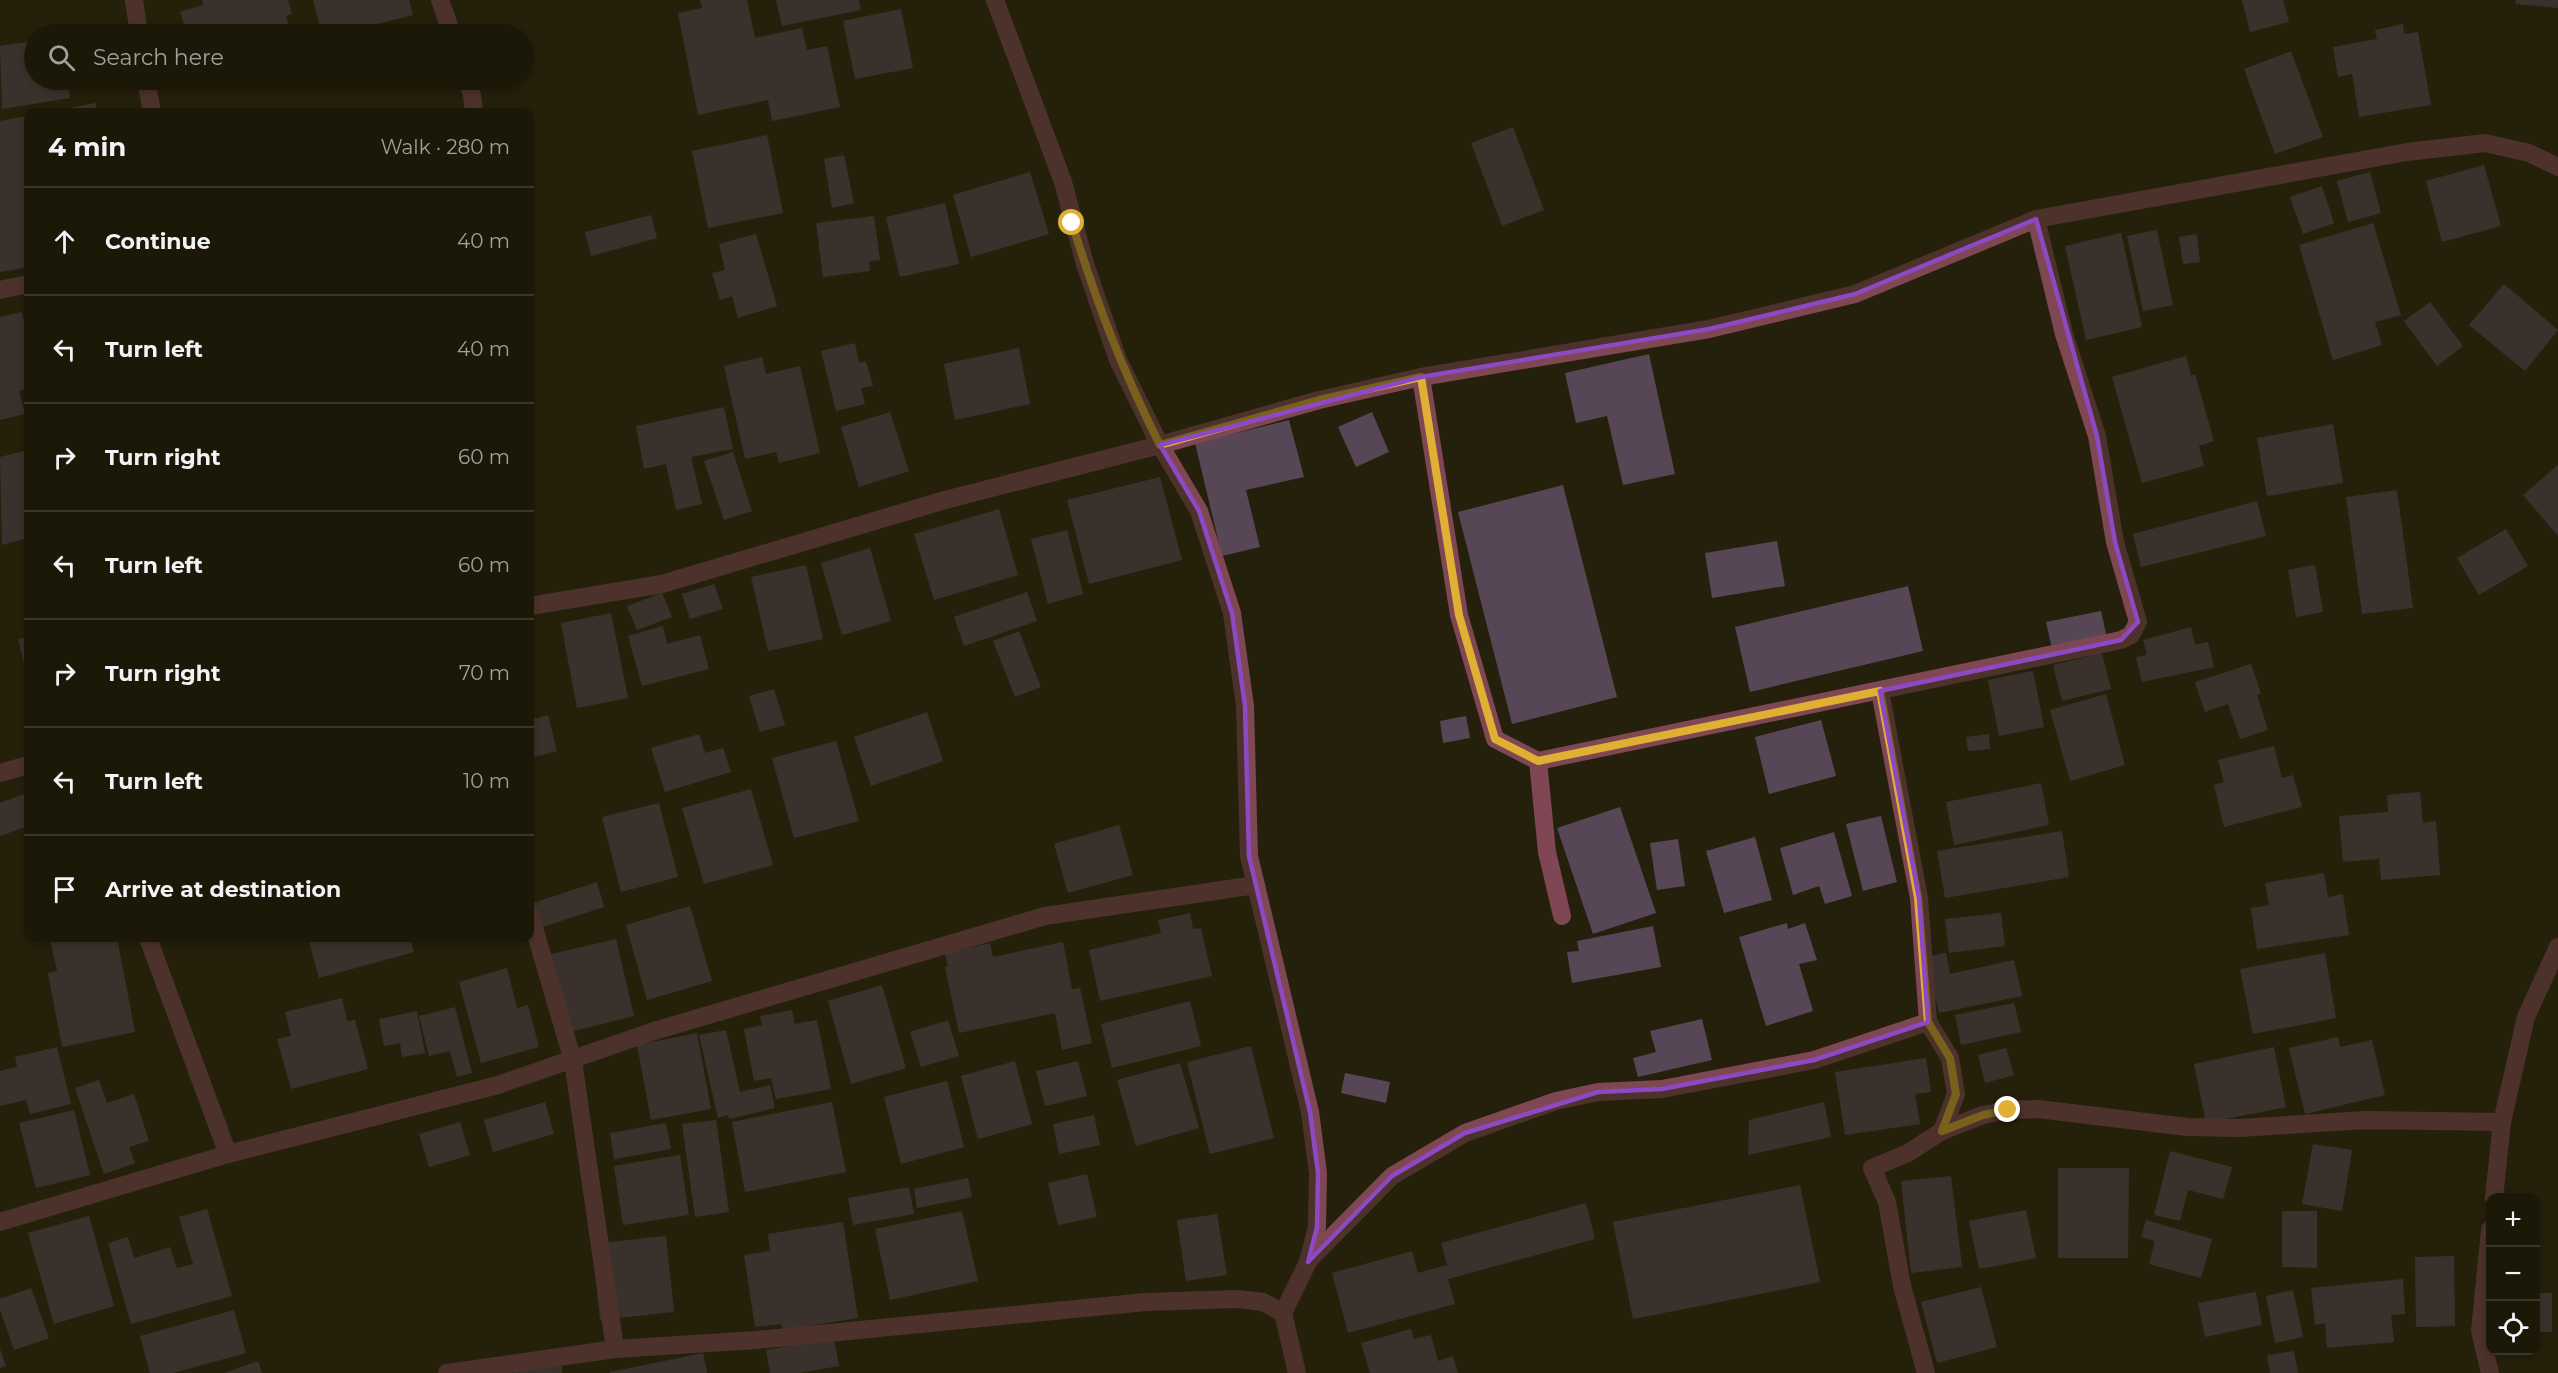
<!DOCTYPE html>
<meta charset="utf-8">
<style>
body{margin:0;font-family:Montserrat,sans-serif;background:#252112;color:#f1f3f6}
.controls{position:absolute;right:18px;bottom:18px;display:grid;overflow:hidden;border-radius:12px;box-shadow:0 3px 9px #0003}
.controls button{width:54px;height:54px;display:grid;place-items:center;padding:0;border:0;border-bottom:2px solid #3a3729;background:#1c1808;color:#f1f3f6;font:30px sans-serif}
.stop{position:absolute;width:18px;height:18px;margin:-14px;border:4px solid #e0b034;border-radius:50%;background:#fff}
.stop.end{background:#e0b034;border-color:#fff;box-shadow:0 2px 6px #0008}
.list{margin:0;padding:0;list-style:none}
h2{display:flex;justify-content:space-between;align-items:center;height:78px;margin:0;padding:0 24px;font-size:26px}
h2 small{font-size:20px;font-weight:400;color:#a0a09c}
.list li{display:grid;grid-template-columns:39px 1fr auto;gap:18px;align-items:center;box-sizing:border-box;height:108px;padding:0 24px;border-top:2px solid #3a3729}
.list b{display:block;font-size:22px;white-space:nowrap}
.list em{font-size:20px;font-style:normal;color:#a0a09c}
.icon{flex:none;width:33px;height:33px;fill:none;stroke:currentColor;stroke-width:2;stroke-linecap:round;stroke-linejoin:round}
.map{position:relative;flex:none;width:2558px;height:1373px;overflow:hidden}
.search{position:absolute;background:#1c1808;box-shadow:0 3px 9px #0003;left:24px;top:24px;width:510px;height:66px;display:flex;align-items:center;gap:15px;box-sizing:border-box;padding:0 21px;border-radius:33px;color:#a0a09c;font-size:22px}
.panel{position:absolute;background:#1c1808;box-shadow:0 3px 9px #0003;left:24px;top:108px;width:510px;height:834px;border-radius:12px}
.map>svg:first-child{display:block}
.building{fill:#574656}
.lines{fill:none;stroke-linecap:round;stroke-linejoin:round}
.street{stroke:#7f4753;stroke-width:18}
.route{stroke:#e0b034;stroke-width:8}
.marked{fill:none;stroke:#8d49c4;stroke-width:4.5;stroke-linejoin:round}
</style>
<div class="map">
<svg width="2558" height="1373" viewBox="0 0 2558 1373">
<rect width="100%" height="100%" fill="#25200b"/>
<g class="building">
<path d="M202 0H288L292 14 286 16 291 34H187L180 12 203 5Z"/>
<path d="M313 0H409L413 15 337 34H322Z"/>
<path d="M700 0H747L755 38 802 28 807 50 827 46 840 107 772 121 768 100 698 115 678 13 702 8Z"/>
<path d="M776 0H859L861 10 782 26Z"/>
<path d="M2242 0H2283L2289 22 2250 32Z"/>
<path d="M2516 0H2558V8L2515 4Z"/>
<path d="M901 9 913 68 855 79 843 21Z"/>
<path d="M2403 24 2404 34 2418 32 2431 105 2359 117 2352 74 2338 77 2333 47 2377 39 2375 30Z"/>
<path d="M34 41V80H67L70 98 2 109 0 46Z"/>
<path d="M2291 51 2323 137 2275 154 2244 69Z"/>
<path d="M96 103 97 112H52V111Z"/>
<path d="M28 116V267L0 272V121Z"/>
<path d="M1513 127 1544 210 1502 226 1471 143Z"/>
<path d="M767 135 783 213 708 228 692 151Z"/>
<path d="M844 155 854 203 832 208 824 159Z"/>
<path d="M2484 165 2501 226 2442 242 2426 181Z"/>
<path d="M1030 172 1049 234 971 257 953 195Z"/>
<path d="M2370 172 2381 213 2348 222 2337 181Z"/>
<path d="M2322 186 2334 223 2303 234 2290 197Z"/>
<path d="M945 203 959 264 900 277 886 217Z"/>
<path d="M651 215 657 238 591 256 585 232Z"/>
<path d="M874 216 880 260 869 261 870 271 823 277 816 223Z"/>
<path d="M2373 223 2401 315 2375 322 2382 345 2333 360 2299 245Z"/>
<path d="M2157 230 2173 305 2143 311 2127 236Z"/>
<path d="M2121 233 2142 327 2086 340 2065 246Z"/>
<path d="M756 234 777 306 738 318 732 296 720 300 712 273 725 270 719 244Z"/>
<path d="M2197 234 2200 262 2183 264 2179 237Z"/>
<path d="M2504 284 2558 330 2525 371 2469 325Z"/>
<path d="M2430 302 2463 346 2437 366 2404 321Z"/>
<path d="M22 312 28 339V388L19 391 25 414 0 420V317Z"/>
<path d="M855 343 859 363 866 361 873 386 861 388 865 404 836 411 821 351Z"/>
<path d="M1019 348 1030 404 955 420 944 364Z"/>
<path d="M1649 354 1675 474 1623 485 1607 416 1576 423 1565 373Z"/>
<path d="M2186 356 2191 375 2195 374 2214 441 2199 446 2204 466 2142 483 2112 377Z"/>
<path d="M762 357 766 374 800 366 820 453 779 463 776 452 745 459 724 366Z"/>
<path d="M724 407 733 449 691 457 702 504 676 510 666 464 644 469 636 426Z"/>
<path d="M890 412 909 471 859 487 841 427Z"/>
<path d="M1372 412 1389 452 1356 467 1338 427Z"/>
<path d="M1289 420 1304 477 1246 490 1260 547 1222 556 1195 443Z"/>
<path d="M2333 424 2343 483 2267 496 2257 438Z"/>
<path d="M28 450V538L2 545 0 457Z"/>
<path d="M733 452 752 511 724 520 704 461Z"/>
<path d="M2558 465V536L2523 495Z"/>
<path d="M1160 477 1182 560 1089 584 1067 500Z"/>
<path d="M1563 485 1617 697 1512 724 1458 512Z"/>
<path d="M2397 490 2413 608 2362 614 2346 497Z"/>
<path d="M2257 501 2266 536 2141 567 2133 534Z"/>
<path d="M999 509 1018 575 934 600 914 534Z"/>
<path d="M2506 529 2528 566 2479 595 2457 558Z"/>
<path d="M1067 530 1083 594 1048 604 1031 539Z"/>
<path d="M1777 541 1785 586 1712 598 1705 553Z"/>
<path d="M870 548 891 621 842 635 821 563Z"/>
<path d="M806 565 823 639 768 651 751 577Z"/>
<path d="M2315 565 2323 612 2296 617 2288 570Z"/>
<path d="M714 584 723 609 690 619 682 594Z"/>
<path d="M1908 586 1923 651 1750 692 1735 627Z"/>
<path d="M1027 592 1037 621 964 646 954 617Z"/>
<path d="M662 593 672 617 637 630 627 606Z"/>
<path d="M2101 611 2107 638 2052 649 2046 622Z"/>
<path d="M611 613 628 698 577 708 561 623Z"/>
<path d="M663 626 667 644 700 635 709 669 642 686 628 636Z"/>
<path d="M2191 627 2195 645 2208 642 2214 667 2142 682 2136 657 2147 655 2143 640Z"/>
<path d="M1019 631 1041 687 1015 697 993 641Z"/>
<path d="M28 637V680L18 639Z"/>
<path d="M2102 653 2111 689 2062 701 2053 665Z"/>
<path d="M2251 664 2261 694 2257 695 2268 730 2240 739 2228 704 2205 712 2195 682Z"/>
<path d="M2033 671 2044 727 1999 736 1988 680Z"/>
<path d="M774 689 785 725 760 732 749 696Z"/>
<path d="M2106 694 2125 765 2070 781 2050 710Z"/>
<path d="M927 712 943 761 871 786 854 737Z"/>
<path d="M548 715 557 751 534 757 530 742V720Z"/>
<path d="M1466 716 1470 738 1443 743 1440 721Z"/>
<path d="M1821 720 1836 776 1769 794 1755 737Z"/>
<path d="M699 734 705 753 723 748 731 772 665 792 651 748Z"/>
<path d="M1989 734 1990 749 1968 751 1966 737Z"/>
<path d="M836 741 859 821 794 838 772 758Z"/>
<path d="M2274 746 2282 778 2293 775 2302 807 2224 827 2214 785 2224 782 2218 760Z"/>
<path d="M2041 783 2049 825 1954 845 1946 802Z"/>
<path d="M751 789 773 865 704 884 682 808Z"/>
<path d="M2420 792 2423 823 2436 821 2440 875 2381 880 2379 859 2343 862 2339 816 2388 812 2387 795Z"/>
<path d="M27 793 28 826 0 836V803Z"/>
<path d="M659 803 678 877 621 892 602 817Z"/>
<path d="M1620 807 1656 913 1593 934 1557 828Z"/>
<path d="M1881 816 1897 882 1863 891 1846 824Z"/>
<path d="M1119 825 1133 875 1068 893 1054 844Z"/>
<path d="M2062 831 2069 877 1945 898 1937 851Z"/>
<path d="M1834 832 1852 896 1825 904 1819 886 1793 895 1780 848Z"/>
<path d="M1755 837 1772 900 1724 913 1706 851Z"/>
<path d="M1678 839 1685 886 1657 890 1650 843Z"/>
<path d="M2324 873 2328 897 2343 894 2349 935 2257 949 2251 908 2269 905 2265 883Z"/>
<path d="M597 882 604 907 530 931V904Z"/>
<path d="M690 906 712 981 647 1000 626 925Z"/>
<path d="M1190 913 1193 929 1201 928 1212 976 1100 1001 1089 950 1161 933 1158 920Z"/>
<path d="M2001 913 2005 946 1949 953 1945 919Z"/>
<path d="M1787 923 1788 929 1805 923 1817 960 1799 964 1813 1011 1766 1026 1739 937Z"/>
<path d="M1653 926 1661 967 1572 983 1567 952 1579 951 1577 941Z"/>
<path d="M65 938H96L97 942 117 938 135 1032 62 1047 48 973 57 971 50 940Z"/>
<path d="M308 938H410L414 952 319 978Z"/>
<path d="M616 939 634 1016 562 1034 543 956Z"/>
<path d="M1063 942 1072 989 1080 988 1092 1043 1062 1050 1055 1013 959 1033 945 967 948 966 945 953 990 943 993 957Z"/>
<path d="M1946 953 1950 974 2014 960 2022 996 1939 1013 1926 957Z"/>
<path d="M2325 953 2336 1018 2253 1034 2240 969Z"/>
<path d="M507 968 517 1008 528 1005 539 1047 481 1063 459 982Z"/>
<path d="M882 985 906 1068 851 1084 828 1001Z"/>
<path d="M342 998 347 1021 355 1020 368 1069 291 1089 277 1039 291 1036 285 1012Z"/>
<path d="M1190 1001 1201 1046 1112 1068 1101 1024Z"/>
<path d="M2014 1003 2021 1032 1961 1045 1955 1015Z"/>
<path d="M455 1007 472 1073 457 1077 450 1051 429 1056 419 1016Z"/>
<path d="M792 1010 795 1024 817 1020 831 1089 776 1099 771 1078 754 1081 744 1029 762 1025 760 1016Z"/>
<path d="M417 1011 425 1053 402 1057 400 1043 384 1046 379 1019Z"/>
<path d="M1702 1019 1712 1060 1638 1077 1633 1058 1656 1052 1650 1031Z"/>
<path d="M948 1020 959 1056 921 1067 910 1032Z"/>
<path d="M726 1030 740 1092 770 1085 775 1108 729 1119 728 1115 718 1118 699 1035Z"/>
<path d="M697 1033 711 1109 651 1120 637 1045Z"/>
<path d="M2338 1037 2340 1047 2372 1040 2385 1095 2305 1114 2289 1048Z"/>
<path d="M1251 1046 1274 1138 1210 1154 1187 1062Z"/>
<path d="M57 1047 71 1104 30 1114 26 1100 0 1106V1071L17 1067 15 1057Z"/>
<path d="M2274 1047 2286 1107 2206 1123 2194 1064Z"/>
<path d="M2006 1048 2014 1075 1985 1083 1978 1055Z"/>
<path d="M1926 1058 1931 1092 1915 1094 1920 1124 1845 1135 1835 1072Z"/>
<path d="M1015 1061 1032 1124 978 1139 961 1076Z"/>
<path d="M1078 1061 1087 1096 1045 1106 1036 1071Z"/>
<path d="M1180 1063 1199 1128 1136 1146 1117 1080Z"/>
<path d="M1345 1073 1390 1082 1386 1103 1341 1093Z"/>
<path d="M99 1080 107 1103 134 1094 149 1141 129 1147 135 1163 104 1174 75 1088Z"/>
<path d="M947 1081 964 1147 901 1164 884 1097Z"/>
<path d="M545 1102 554 1134 493 1152 484 1120Z"/>
<path d="M832 1102 846 1172 745 1192 732 1122Z"/>
<path d="M1824 1102 1831 1137 1748 1155 1749 1120Z"/>
<path d="M74 1110 90 1175 36 1188 19 1123Z"/>
<path d="M1094 1115 1100 1145 1059 1154 1053 1124Z"/>
<path d="M716 1120 729 1212 695 1217 682 1124Z"/>
<path d="M460 1122 470 1155 429 1167 419 1134Z"/>
<path d="M666 1123 671 1149 614 1159 610 1133Z"/>
<path d="M2313 1144 2352 1150 2342 1211 2302 1204Z"/>
<path d="M2170 1151 2232 1167 2223 1199 2188 1190 2180 1221 2154 1215Z"/>
<path d="M680 1155 689 1215 623 1225 614 1166Z"/>
<path d="M2058 1168H2129L2128 1258H2058Z"/>
<path d="M1087 1174 1097 1217 1058 1225 1048 1183Z"/>
<path d="M1951 1176 1962 1267 1911 1273 1901 1181Z"/>
<path d="M968 1178 972 1197 917 1208 914 1189Z"/>
<path d="M1800 1185 1820 1282 1633 1319 1613 1222Z"/>
<path d="M909 1187 914 1214 853 1225 848 1198Z"/>
<path d="M1586 1203 1595 1239 1448 1279 1455 1304 1348 1333 1332 1273 1412 1251 1418 1273 1447 1265 1441 1243Z"/>
<path d="M207 1209 232 1296 131 1324 108 1243 128 1237 134 1258 170 1247 177 1268 193 1264 179 1217Z"/>
<path d="M2026 1210 2036 1258 1979 1269 1969 1221Z"/>
<path d="M962 1211 978 1281 890 1300 875 1229Z"/>
<path d="M2282 1211H2317V1268L2282 1267Z"/>
<path d="M1217 1214 1227 1275 1186 1281 1177 1220Z"/>
<path d="M89 1216 114 1306 54 1324 28 1233Z"/>
<path d="M2146 1220 2212 1239 2201 1278 2149 1264 2155 1241 2141 1237Z"/>
<path d="M843 1222 858 1318 783 1330 781 1324 755 1327 744 1255 770 1251 768 1234Z"/>
<path d="M666 1236 674 1312 600 1320 592 1244Z"/>
<path d="M2454 1256 2455 1326 2416 1327 2415 1257Z"/>
<path d="M2403 1279 2405 1314 2391 1315 2394 1342 2327 1348 2325 1323 2315 1325 2311 1288Z"/>
<path d="M1981 1287 1997 1347 1937 1363 1921 1302Z"/>
<path d="M31 1288 49 1338 14 1350 0 1310V1299Z"/>
<path d="M2293 1290 2303 1337 2275 1343 2266 1296Z"/>
<path d="M2256 1292 2262 1325 2205 1337 2198 1303Z"/>
<rect x="2536" y="1293" width="16" height="39"/>
<path d="M234 1310 246 1353 173 1373H150L140 1336Z"/>
<path d="M1411 1329 1414 1339 1431 1335 1438 1361 1453 1356 1458 1373H1370L1361 1343Z"/>
<path d="M834 1338 839 1366 798 1373H770L766 1350Z"/>
<path d="M0 1349 6 1366 0 1368Z"/>
<path d="M2294 1351 2298 1373H2270L2267 1355Z"/>
<path d="M703 1353 707 1373H610V1372Z"/>
<path d="M258 1361 262 1373H224Z"/>
<path d="M562 1366V1373H514V1371Z"/>
</g>
<g class="lines">
<g class="street">
<path d="M134 0 139 34"/>
<path d="M440 0 452 34"/>
<path d="M995 0 1063 182 1085 264 1118 360 1160 445 1199 511 1232 613 1245 706 1249 856 1310 1112 1318 1173 1317 1227 1308 1262 1283 1313 1297 1373"/>
<path d="M146 80 152 112"/>
<path d="M467 80 472 95 474 112"/>
<path d="M0 290 28 284"/>
<path d="M1421 377 1459 615 1495 739 1538 761 1547 852 1562 916"/>
<path d="M530 606 662 584 945 500 1160 445 1319 400 1421 377 1709 329 1855 294 2036 219 2407 152 2485 143 2529 153 2558 167"/>
<path d="M1880 691 1919 898 1928 1022 1950 1058 1956 1094 1942 1131 1908 1153 1872 1168 1887 1202 1902 1286 1926 1373"/>
<path d="M1538 761 2121 640 2131 635 2138 622 2115 542 2097 436 2064 334 2036 219"/>
<path d="M0 773 28 765"/>
<path d="M530 914 573 1061 615 1349"/>
<path d="M148 938 228 1154"/>
<path d="M1942 1131 1983 1115 2009 1110 2038 1109 2187 1127 2239 1128 2366 1120 2502 1122"/>
<path d="M2494 1198 2502 1122 2526 1017 2558 947"/>
<path d="M0 1222 228 1154 498 1085 654 1031 1045 916 1256 885"/>
<path d="M1309 1260 1392 1176 1465 1133 1556 1101 1598 1092 1662 1089 1814 1060 1928 1022"/>
<path d="M447 1373 615 1349 757 1340 1146 1302 1238 1299 1263 1302 1283 1313"/>
<path d="M2490 1373 2480 1331 2490 1230"/>
</g>
</g>
<g class="lines">
<path class="route" d="M1072 223C1097 304 1122 370 1160 445L1319 400 1421 377 1459 615 1495 739 1538 761 1880 691 1918 898 1928 1022 1950 1058 1956 1094 1942 1131 1983 1115 2008 1110"/>
</g>
<path d="M0 0H2558V1373H0ZM2036 219 2097 436 2115 542 2138 622 2121 640 1880 691 1919 898 1928 1022 1814 1060 1662 1089 1598 1092 1465 1133 1392 1176 1308 1262 1317 1227 1318 1173 1310 1112 1249 856 1245 706 1232 613 1199 511 1160 445 1421 377 1709 329 1855 294Z" fill="#25200b" fill-opacity=".55" fill-rule="evenodd"/>
<path class="marked" d="M2036 219 2097 436 2115 542 2138 622 2121 640 1880 691 1919 898 1928 1022 1814 1060 1662 1089 1598 1092 1465 1133 1392 1176 1308 1262 1317 1227 1318 1173 1310 1112 1249 856 1245 706 1232 613 1199 511 1160 445 1421 377 1709 329 1855 294Z"/>
</svg>
<div class="controls">
<button>+</button>
<button>−</button>
<button><svg class="icon" aria-label="locate" viewBox="0 0 24 24"><circle cx="12" cy="12" r="6"/><path d="M12 2v4M12 18v4M2 12h4M18 12h4"/></svg></button>
</div>
<div class="stop" style="left:1072px;top:223px"></div>
<div class="stop end" style="left:2008px;top:1110px"></div>
<div class="search"><svg class="icon" aria-label="search" viewBox="0 0 24 24"><circle cx="10" cy="10" r="6"/><path d="M15 15l6 6"/></svg>Search here</div>
<section class="panel">
<h2>4 min<small>Walk · 280 m</small></h2>
<ul class="list">
<li><svg class="icon" aria-label="ahead" viewBox="0 0 24 24"><path d="M12 20V5M6 11l6-6 6 6"/></svg><div><b>Continue</b></div><em>40 m</em></li>
<li><svg class="icon" aria-label="left" viewBox="0 0 24 24"><path d="M17 20v-9H6M10 6l-5 5 5 5"/></svg><div><b>Turn left</b></div><em>40 m</em></li>
<li><svg class="icon" aria-label="right" viewBox="0 0 24 24"><path d="M7 20v-9h11M14 6l5 5-5 5"/></svg><div><b>Turn right</b></div><em>60 m</em></li>
<li><svg class="icon" aria-label="left" viewBox="0 0 24 24"><path d="M17 20v-9H6M10 6l-5 5 5 5"/></svg><div><b>Turn left</b></div><em>60 m</em></li>
<li><svg class="icon" aria-label="right" viewBox="0 0 24 24"><path d="M7 20v-9h11M14 6l5 5-5 5"/></svg><div><b>Turn right</b></div><em>70 m</em></li>
<li><svg class="icon" aria-label="left" viewBox="0 0 24 24"><path d="M17 20v-9H6M10 6l-5 5 5 5"/></svg><div><b>Turn left</b></div><em>10 m</em></li>
<li><svg class="icon" aria-label="arrive" viewBox="0 0 24 24"><path d="M6 21V4h12l-3 4 3 4H6"/></svg><div><b>Arrive at destination</b></div></li>
</ul>
</section>
</div>
